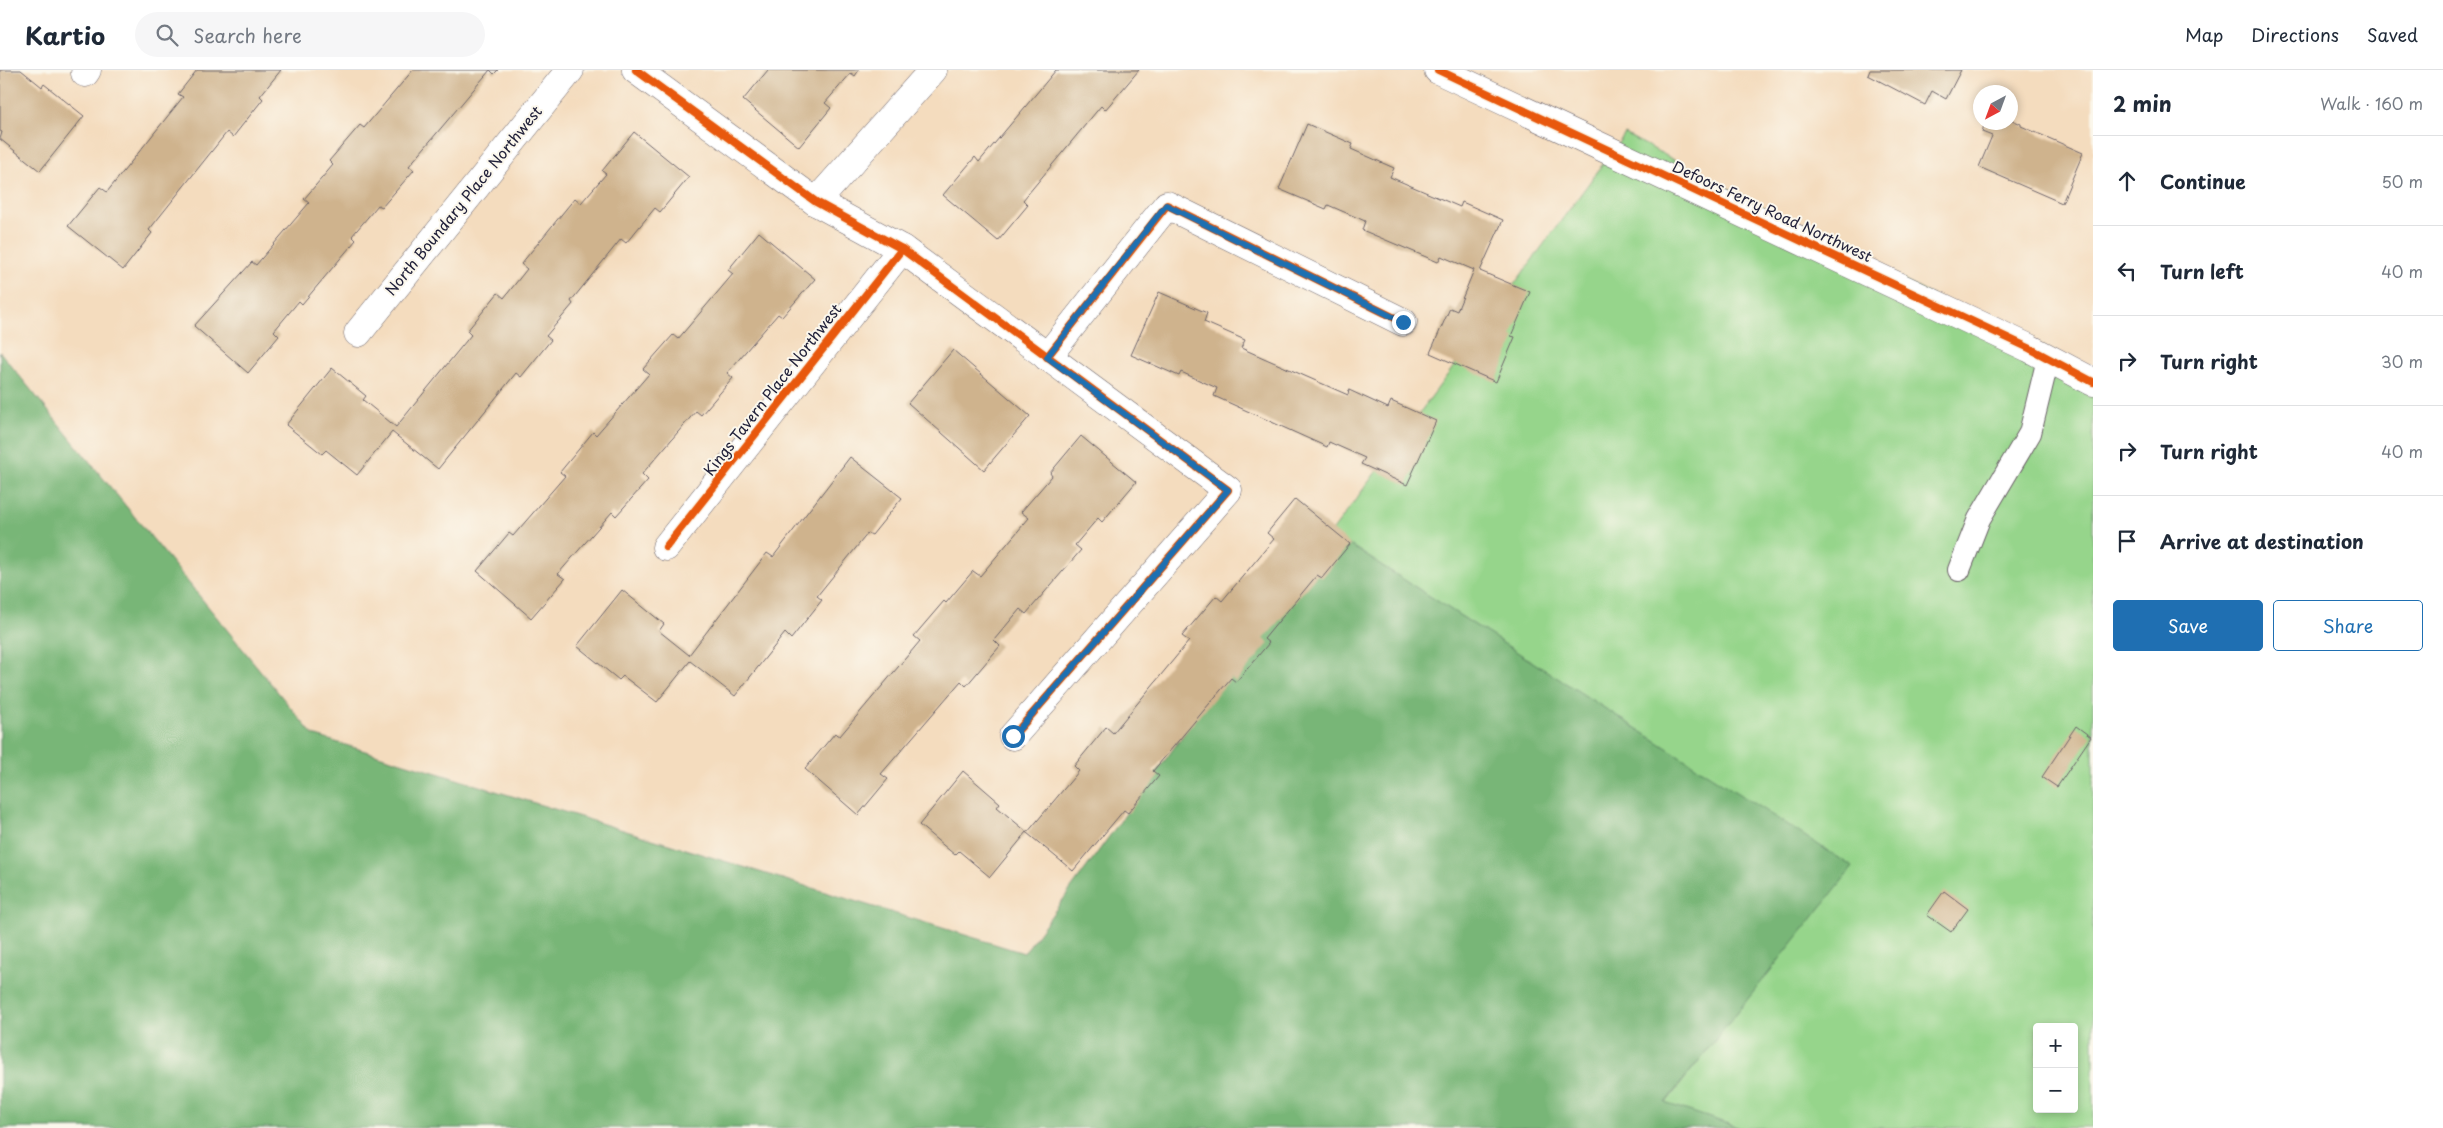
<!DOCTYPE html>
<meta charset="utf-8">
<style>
body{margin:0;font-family:"Playpen Sans",sans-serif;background:#f6f6f7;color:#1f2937}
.controls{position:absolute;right:15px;bottom:15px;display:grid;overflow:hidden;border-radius:5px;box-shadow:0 2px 8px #0003}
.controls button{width:45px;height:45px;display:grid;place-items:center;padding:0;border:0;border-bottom:1px solid #e0e1e3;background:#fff;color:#1f2937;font:25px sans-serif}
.compass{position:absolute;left:1973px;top:15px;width:45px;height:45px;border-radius:50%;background:#fff;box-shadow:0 2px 8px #0003;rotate:221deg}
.stop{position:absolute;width:15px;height:15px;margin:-11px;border:4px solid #1f6fb2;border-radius:50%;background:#fff}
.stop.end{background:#1f6fb2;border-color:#fff;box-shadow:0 1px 5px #0008}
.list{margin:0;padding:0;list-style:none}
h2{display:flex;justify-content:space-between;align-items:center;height:65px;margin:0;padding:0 20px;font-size:21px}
h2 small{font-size:16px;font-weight:400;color:#747a83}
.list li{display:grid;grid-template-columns:32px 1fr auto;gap:15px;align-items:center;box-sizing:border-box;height:90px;padding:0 20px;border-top:1px solid #e0e1e3}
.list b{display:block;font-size:19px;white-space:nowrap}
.list em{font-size:16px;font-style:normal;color:#747a83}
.actions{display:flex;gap:10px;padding:15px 20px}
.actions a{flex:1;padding:11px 0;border:1px solid #1f6fb2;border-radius:5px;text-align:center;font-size:18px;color:#1f6fb2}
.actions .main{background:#1f6fb2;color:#fff}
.icon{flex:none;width:28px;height:28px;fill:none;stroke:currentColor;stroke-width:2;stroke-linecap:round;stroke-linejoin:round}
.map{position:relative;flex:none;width:2093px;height:1058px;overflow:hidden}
header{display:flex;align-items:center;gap:30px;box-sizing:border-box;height:70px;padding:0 25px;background:#fff;border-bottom:1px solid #e0e1e3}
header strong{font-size:24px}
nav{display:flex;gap:28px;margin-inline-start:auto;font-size:18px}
.search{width:350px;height:45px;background:#f6f6f7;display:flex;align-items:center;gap:12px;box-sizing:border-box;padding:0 18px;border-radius:28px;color:#747a83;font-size:19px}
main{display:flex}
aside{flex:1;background:#fff}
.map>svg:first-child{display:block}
.green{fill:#96d58b;stroke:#5c7c63;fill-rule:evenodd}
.forest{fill:#78b677;stroke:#4d6c59}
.building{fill:#cfb38d}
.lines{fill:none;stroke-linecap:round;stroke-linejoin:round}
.lane-casing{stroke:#6c6369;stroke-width:24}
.street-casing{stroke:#6c6369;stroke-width:29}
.secondary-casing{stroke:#6c6369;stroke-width:29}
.lane{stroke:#fff;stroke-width:22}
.street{stroke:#fff;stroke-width:28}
.secondary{stroke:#fff;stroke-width:28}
.cycleway-casing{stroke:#fbf7ec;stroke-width:11}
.cycleway{stroke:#e8590c;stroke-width:8}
.route{stroke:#1f6fb2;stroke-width:6}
.labels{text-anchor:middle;stroke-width:4;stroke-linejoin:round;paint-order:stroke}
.street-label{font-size:15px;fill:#22223b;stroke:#fbf7ec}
</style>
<header>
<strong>Kartio</strong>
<div class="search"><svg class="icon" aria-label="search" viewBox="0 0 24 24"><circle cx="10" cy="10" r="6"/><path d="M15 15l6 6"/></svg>Search here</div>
<nav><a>Map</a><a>Directions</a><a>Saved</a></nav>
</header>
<main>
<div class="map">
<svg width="2093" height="1058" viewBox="0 0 2093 1058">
<rect width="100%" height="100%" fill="#fbf7ec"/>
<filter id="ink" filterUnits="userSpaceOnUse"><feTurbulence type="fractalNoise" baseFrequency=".02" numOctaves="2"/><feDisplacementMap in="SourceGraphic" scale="10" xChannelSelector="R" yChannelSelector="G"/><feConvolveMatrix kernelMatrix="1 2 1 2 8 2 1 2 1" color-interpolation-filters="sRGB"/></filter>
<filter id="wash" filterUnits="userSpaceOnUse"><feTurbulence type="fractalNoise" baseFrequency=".0096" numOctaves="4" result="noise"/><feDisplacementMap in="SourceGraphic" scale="20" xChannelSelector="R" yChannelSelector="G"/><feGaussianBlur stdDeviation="1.12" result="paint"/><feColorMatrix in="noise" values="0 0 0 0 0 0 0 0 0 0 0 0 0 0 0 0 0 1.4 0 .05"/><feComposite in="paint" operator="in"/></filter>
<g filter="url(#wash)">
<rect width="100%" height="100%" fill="#f4dcbe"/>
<path class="green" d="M1625 64 2093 310V1058H1740L1665 1034 1851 797 1331 463ZM2037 957H2074V1039H2037Z"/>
<path class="forest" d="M0 282 313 665 1024 883 1331 463 1853 797 1665 1033 1740 1058H0Z"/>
<g id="blocks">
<g class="building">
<path d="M0 0H21L42 17 44 14 84 46 40 101 0 69 2 62 0 61Z"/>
<path d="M197 0H281L260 26 263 29 233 67 227 62 149 160 152 163 123 200 68 156 100 117 107 122 183 27 178 24Z"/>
<path d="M413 0H498L494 4 490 0 409 96 414 100 382 137 378 135 352 166 356 170 302 234 299 231 274 261 279 266 248 303 194 256 252 192 256 195 309 133 304 129 333 95 329 91 360 55 364 58Z"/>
<path d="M768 0H859L855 6 851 3 825 33 831 38 799 77 743 30Z"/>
<path d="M1056 0H1139L1105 40 1101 36 1023 130 1028 135 998 171 943 125 975 87 979 92Z"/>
<path d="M1870 0H1961L1946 29 1932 21 1925 35 1868 5Z"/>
<path d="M2010 49 2021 54V56L2083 83 2062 133 1979 97 1992 66 1982 62 1985 52H2010Z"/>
<path d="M1307 54 1353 74 1351 79 1394 98 1390 107 1460 137 1462 132 1503 150 1480 201 1530 222 1511 266 1515 267 1496 312 1430 283 1450 238 1457 241 1474 200 1441 186 1438 192 1362 160 1365 151 1328 135 1326 139 1279 119Z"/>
<path d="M634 62 689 107 660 142 655 138 626 173 621 169 571 231 573 234 546 266 551 270 521 307 516 303 438 399 392 362 357 405 326 380 322 384 286 355 332 298 366 326 363 330 396 357 471 265 467 261 498 223 504 228 527 199 521 194 575 128 581 133 606 104 602 101Z"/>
<path d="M759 162 815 209 782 247 778 244 727 303 733 308 701 345 696 341 642 404 648 410 616 446 612 442 558 504 565 509 531 548 477 501 509 463 513 466 565 406 560 402 593 362 596 365 649 304 643 299 673 265 678 269 733 204 728 200Z"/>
<path d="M1159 222 1207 243 1204 252 1245 270 1241 278 1348 325 1349 320 1388 338 1391 331 1436 351 1407 415 1361 394 1365 388 1329 372 1327 377 1214 326 1217 318 1181 302 1179 306 1131 285Z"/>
<path d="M953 280 1030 346 984 400 908 333Z"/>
<path d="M1081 366 1136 412 1102 452 1098 448 1075 475 1081 480 1026 544 1020 539 994 570 1000 576 966 616 961 611 881 704 888 709 858 745 805 699 835 663 840 666 920 571 914 566 944 531 946 533 973 501 980 506 1029 448 1021 442 1052 406 1050 403Z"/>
<path d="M850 387 902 428 872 465 868 463 817 526 822 530 791 569 785 563 735 626 690 591 657 632 623 606 619 610 577 576 622 520 664 554 659 561 689 585 767 483 773 487Z"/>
<path d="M1295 429 1350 474 1322 508 1317 505 1264 569 1269 573 1236 612 1231 608 1153 701 1159 706 1128 743 1124 740 1073 801 1027 763 1079 701 1074 696 1106 657 1113 663 1189 571 1182 566 1216 526 1222 531 1274 469 1267 463Z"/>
<path d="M2076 656 2091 667 2057 717 2042 707Z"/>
<path d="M963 701 1000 733 997 737 1027 762 990 807 959 781 955 785 919 755Z"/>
<path d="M1944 821 1968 839 1951 862 1927 845Z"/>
</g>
</g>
</g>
<g filter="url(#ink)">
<use href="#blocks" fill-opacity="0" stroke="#6c6369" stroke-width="1"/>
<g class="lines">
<defs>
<path id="lane" d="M1959 500 1979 449 2030 363 2048 289"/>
<g id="street">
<path d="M636 0 816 132 902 179 1228 420 1013 666"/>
<path d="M85 3 87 0"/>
<path d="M816 132 933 0"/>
<path d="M358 263 570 0"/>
<path d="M1047 287 1167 135 1403 252"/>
<path d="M666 477 902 179"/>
</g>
<path id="secondary" d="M1438 0 2029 278 2093 312"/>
</defs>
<use href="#lane" class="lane-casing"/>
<use href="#street" class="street-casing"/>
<use href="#secondary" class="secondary-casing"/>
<use href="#lane" class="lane"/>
<use href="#street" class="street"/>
<use href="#secondary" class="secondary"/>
<defs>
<g id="cycleway">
<path d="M636 0 816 132 902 179 1228 420 1013 666"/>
<path d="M1438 0 2029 278 2093 312"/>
<path d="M1047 287 1167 135 1403 252"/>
<path d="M666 477 902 179"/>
</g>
</defs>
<use href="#cycleway" class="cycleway-casing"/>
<use href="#cycleway" class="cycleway"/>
</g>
</g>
<g class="lines" filter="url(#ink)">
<path class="route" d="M1013 666 1228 420 1047 287 1166 135 1403 252"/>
</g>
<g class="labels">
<g class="street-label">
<text transform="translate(464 131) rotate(-51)" y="5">North Boundary Place Northwest</text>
<text transform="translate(1772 142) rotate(25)" y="5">Defoors Ferry Road Northwest</text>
<text transform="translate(773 320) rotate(-52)" y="5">Kings Tavern Place Northwest</text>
</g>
</g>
</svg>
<div class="controls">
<button>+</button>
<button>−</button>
</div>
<svg class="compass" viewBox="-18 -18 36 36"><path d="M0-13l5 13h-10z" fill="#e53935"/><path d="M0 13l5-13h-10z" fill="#747a83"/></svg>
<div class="stop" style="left:1013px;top:666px"></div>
<div class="stop end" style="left:1403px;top:252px"></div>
</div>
<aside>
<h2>2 min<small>Walk · 160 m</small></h2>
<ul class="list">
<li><svg class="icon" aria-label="ahead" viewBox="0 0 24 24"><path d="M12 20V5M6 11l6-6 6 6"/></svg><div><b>Continue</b></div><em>50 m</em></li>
<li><svg class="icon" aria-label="left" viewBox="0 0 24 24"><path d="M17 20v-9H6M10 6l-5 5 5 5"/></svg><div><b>Turn left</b></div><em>40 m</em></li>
<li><svg class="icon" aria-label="right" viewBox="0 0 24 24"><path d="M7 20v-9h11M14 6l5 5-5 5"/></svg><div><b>Turn right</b></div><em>30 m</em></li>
<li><svg class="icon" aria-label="right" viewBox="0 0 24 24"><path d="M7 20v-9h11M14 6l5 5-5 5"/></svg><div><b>Turn right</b></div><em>40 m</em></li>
<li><svg class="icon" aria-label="arrive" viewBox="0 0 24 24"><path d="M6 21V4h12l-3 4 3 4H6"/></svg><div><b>Arrive at destination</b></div></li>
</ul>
<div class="actions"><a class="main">Save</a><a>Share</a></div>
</aside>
</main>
